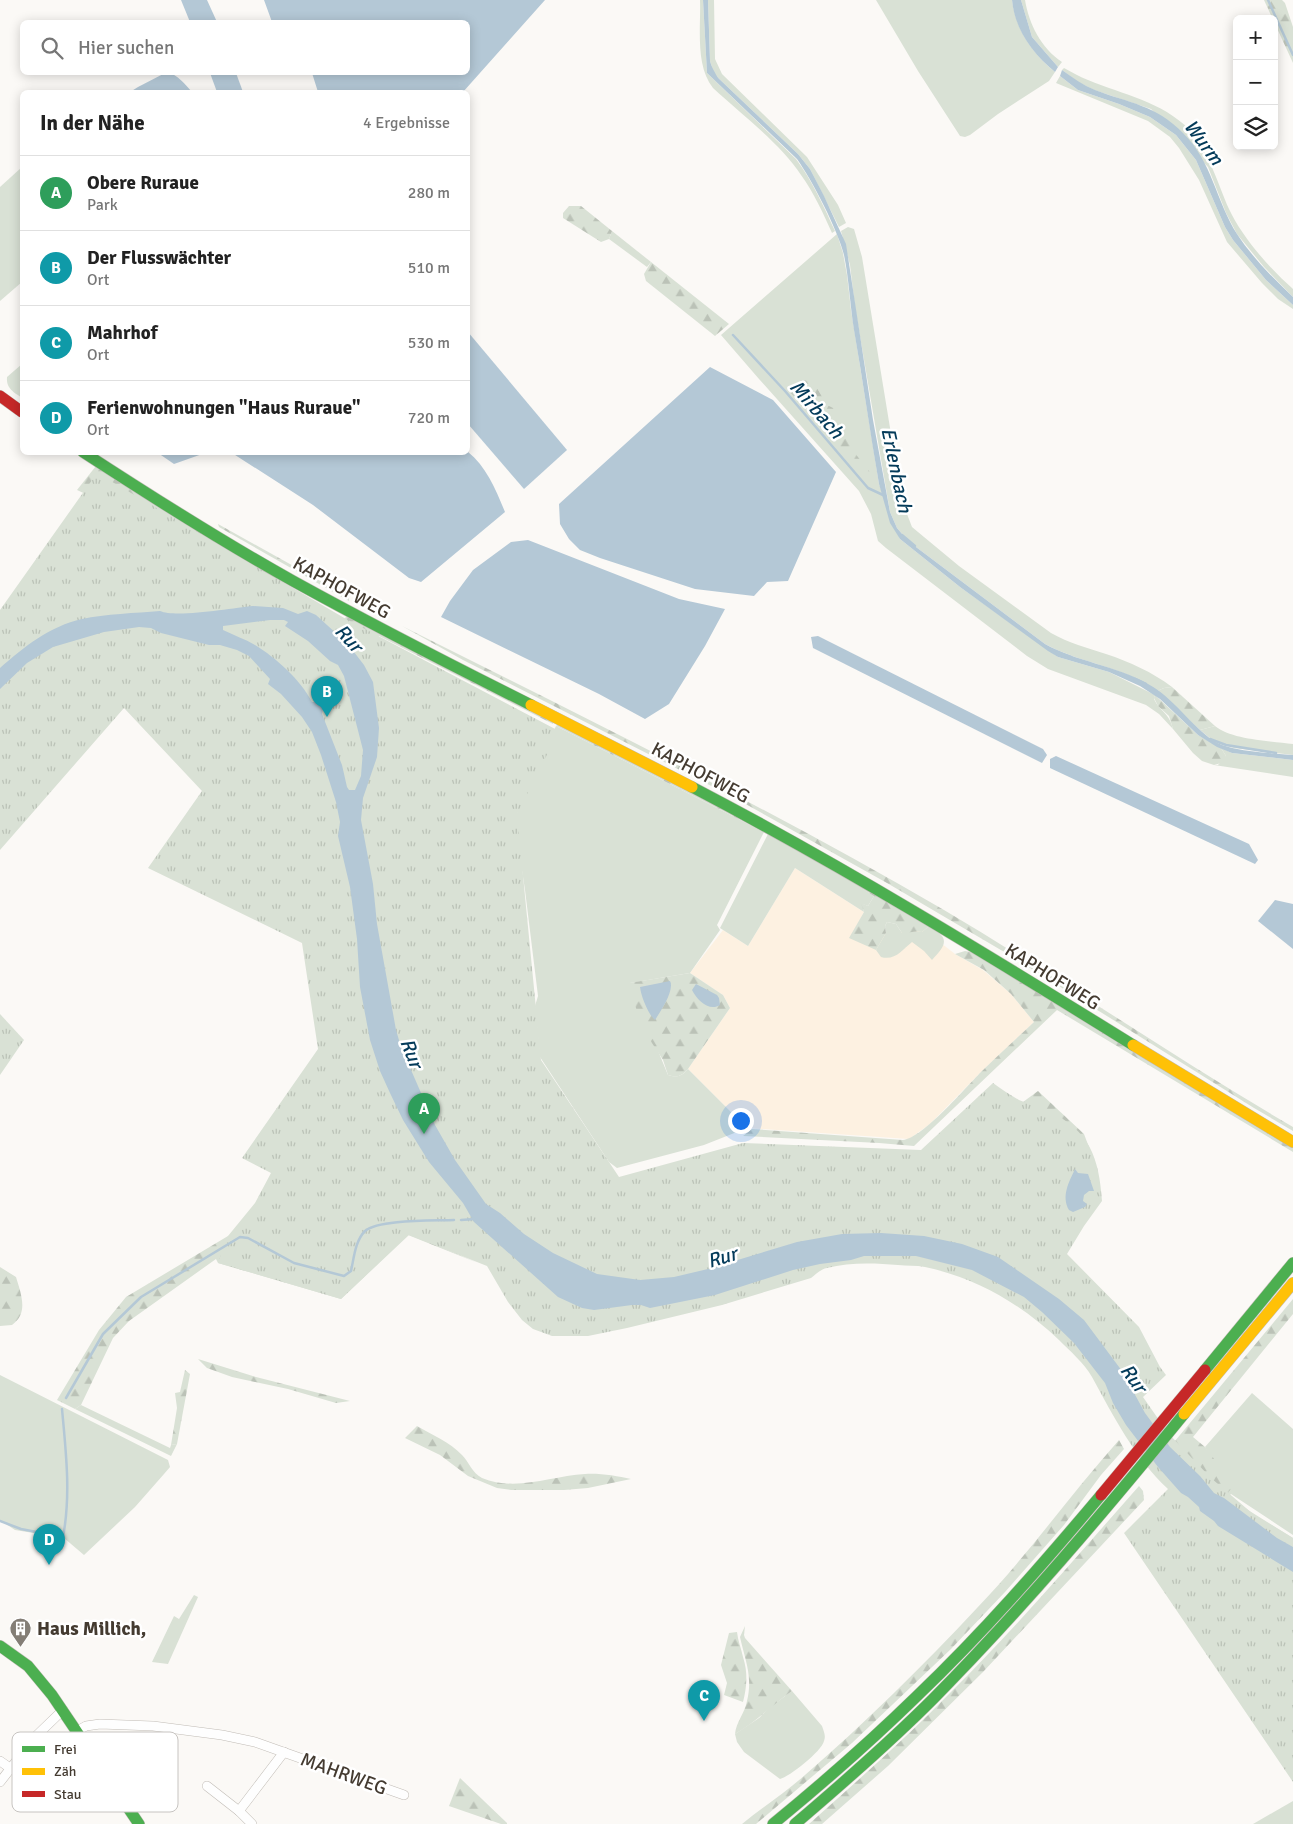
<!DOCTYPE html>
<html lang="de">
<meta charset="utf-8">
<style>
body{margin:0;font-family:Signika,sans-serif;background:#f6f6f6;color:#222}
.controls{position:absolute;right:15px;top:15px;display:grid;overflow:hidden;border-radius:8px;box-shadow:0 2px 12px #0003}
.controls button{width:45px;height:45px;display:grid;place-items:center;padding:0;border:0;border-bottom:1px solid #e0e0e0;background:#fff;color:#222;font:25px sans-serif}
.you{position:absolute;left:740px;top:1120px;width:18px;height:18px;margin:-12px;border:4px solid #fff;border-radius:50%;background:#1a73e8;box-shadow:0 0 0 8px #1a73e833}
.badge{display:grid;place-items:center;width:32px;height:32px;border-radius:50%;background:#0f766e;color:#fff;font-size:16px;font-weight:700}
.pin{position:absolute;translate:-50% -41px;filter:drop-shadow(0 1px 2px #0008)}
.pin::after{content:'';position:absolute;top:26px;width:18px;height:15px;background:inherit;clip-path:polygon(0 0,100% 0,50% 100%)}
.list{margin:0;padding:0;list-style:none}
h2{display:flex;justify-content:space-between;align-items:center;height:65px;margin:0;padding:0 20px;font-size:21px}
h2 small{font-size:16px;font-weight:400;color:#767676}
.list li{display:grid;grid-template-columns:32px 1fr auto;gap:15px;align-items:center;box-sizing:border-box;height:75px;padding:0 20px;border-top:1px solid #e0e0e0}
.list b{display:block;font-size:19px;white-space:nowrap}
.list p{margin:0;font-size:16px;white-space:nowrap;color:#767676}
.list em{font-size:16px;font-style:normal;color:#767676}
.icon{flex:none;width:28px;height:28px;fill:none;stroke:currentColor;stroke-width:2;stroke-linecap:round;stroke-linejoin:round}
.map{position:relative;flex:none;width:1293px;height:1824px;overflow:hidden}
.search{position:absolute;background:#fff;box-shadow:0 2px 12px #0003;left:20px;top:20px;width:450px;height:55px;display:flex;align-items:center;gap:12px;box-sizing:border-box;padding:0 18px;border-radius:8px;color:#767676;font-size:19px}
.panel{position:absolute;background:#fff;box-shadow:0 2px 12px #0003;left:20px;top:90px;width:450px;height:365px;border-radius:8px}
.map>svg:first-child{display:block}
.built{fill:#fdf1e1}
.grass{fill:#d9e1d5}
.forest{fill:url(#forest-firs)}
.park{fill:url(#park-tufts)}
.water{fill:#b4c8d6;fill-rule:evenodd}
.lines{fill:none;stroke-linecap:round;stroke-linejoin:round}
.stream{stroke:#b4c8d6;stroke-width:2.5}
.street-casing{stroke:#c1bcb6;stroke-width:10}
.fast-casing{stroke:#c1bcb6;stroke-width:12}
.slow-casing{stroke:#c1bcb6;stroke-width:12}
.jam-casing{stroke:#c1bcb6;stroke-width:12}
.street{stroke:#fefefe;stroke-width:9}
.fast{stroke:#4caf50;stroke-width:11}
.slow{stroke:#ffc107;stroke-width:11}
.jam{stroke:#c62828;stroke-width:11}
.labels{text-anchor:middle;stroke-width:5;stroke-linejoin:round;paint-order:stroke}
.street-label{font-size:19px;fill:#443b31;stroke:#fff}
.poi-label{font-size:19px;font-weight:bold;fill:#443b31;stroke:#fff;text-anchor:start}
.water-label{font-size:20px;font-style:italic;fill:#043b5a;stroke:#fff}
.key{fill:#fff;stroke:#c7c4c1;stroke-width:1}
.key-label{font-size:14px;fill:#443b31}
</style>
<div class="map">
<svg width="1293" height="1824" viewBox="0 0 1293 1824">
<defs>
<pattern id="forest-firs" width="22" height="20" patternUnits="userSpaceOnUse" patternTransform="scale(1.25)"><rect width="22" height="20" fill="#d9e1d5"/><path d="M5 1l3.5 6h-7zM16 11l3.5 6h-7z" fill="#bbc2b7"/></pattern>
<pattern id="park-tufts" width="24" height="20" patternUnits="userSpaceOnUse" patternTransform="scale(1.25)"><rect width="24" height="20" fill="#d9e1d5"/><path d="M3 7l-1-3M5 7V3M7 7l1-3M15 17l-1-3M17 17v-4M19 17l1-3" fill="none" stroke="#bbc2b7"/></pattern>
</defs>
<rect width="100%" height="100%" fill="#fbf9f6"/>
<path class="built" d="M795 868 864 912 850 938 923 929 955 954 983 970 1011 994 1034 1022 981 1072 930 1124 909 1139 747 1128 688 1069 730 1008 723 995 690 973 723 930 748 946Z"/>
<g class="grass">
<path d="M700 0H703L707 73 796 159C812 180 824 207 835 231L832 233C823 213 814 193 801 175 781 144 740 113 713 88 695 65 701 28 700 0Z"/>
<path d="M708 0H714L715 59 722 74 807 157 838 205 846 223 839 227 810 169 798 154 714 74 710 61Z"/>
<path d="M876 0H1012C1016 30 1032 53 1055 72L1049 81 998 114 970 135 965 137 960 136 918 71Z"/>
<path d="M1021 0H1025C1029 24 1041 48 1062 62L1058 67 1032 37Z"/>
<path d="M1064 68C1072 72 1080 77 1088 80 1124 95 1161 101 1190 130 1207 147 1219 187 1229 209 1242 237 1270 269 1293 289V297L1264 267 1237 234 1226 213 1208 167 1151 109 1094 90 1078 82 1062 70Z"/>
<path d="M1060 76 1078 90 1119 104 1150 117 1176 135 1196 160 1225 227 1233 240 1266 280 1293 305V309L1278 299 1262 283 1227 242 1199 180 1179 148 1170 137 1148 121 1056 83Z"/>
<path d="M22 167V282L0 301V187Z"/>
<path d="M848 227 854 229 862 257 902 501 912 527 924 537 959 566 1051 633C1069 643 1087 648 1106 654 1130 662 1152 672 1172 687L1164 688 1157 691C1124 666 1081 664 1045 644L908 541 897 528 890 512 855 307 850 265 841 231Z"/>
<path d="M612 231 651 262 647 267 609 239Z"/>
<path d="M837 234 843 253 847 275 851 310 879 484 900 539 960 587 1058 657 1109 672 1155 695 1154 699C1160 712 1169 712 1173 729L1159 714 1146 705 1048 669 1027 656 886 548 878 541 871 514 859 491 759 379 721 335Z"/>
<path d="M22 364V398C14 392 6 389 7 377Z"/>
<path d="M556 726 764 832 717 925 720 930 690 973 630 983 668 1075C677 1078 682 1076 688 1069L747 1128 704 1145 617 1168 609 1162 540 1057 535 1006 538 996 525 890 517 837V813L531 779Z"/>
<path d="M1215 726C1232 740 1271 741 1293 744V755L1234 748 1216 743 1200 730Z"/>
<path d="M1221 748 1232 753 1293 760V777L1214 765H1218L1226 756Z"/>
<path d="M773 832 861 883 860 887 874 896 868 906 862 904 864 912 795 868 748 946 720 928 768 834Z"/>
<path d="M887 922 896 924 902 933 911 931 922 932 929 926C950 938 947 944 932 960L924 951 912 942C902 950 895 961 881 957L876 950 886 933 885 926Z"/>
<path d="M0 1375 168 1460 170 1467 164 1474 135 1507 84 1555 64 1538 15 1530 0 1520Z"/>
<path d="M1252 1393 1293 1429V1535L1231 1494 1229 1496 1248 1510 1293 1538V1547L1227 1494 1229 1490 1205 1447Z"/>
<path d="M81 1405 170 1448 171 1445 177 1444 171 1456 75 1409Z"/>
<path d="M194 1595 198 1597 168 1664 152 1662 174 1616 179 1619Z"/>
<path d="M792 1691 822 1726C824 1732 826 1736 824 1741 822 1751 789 1777 780 1779L744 1752 737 1742 735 1734 759 1718 769 1708Z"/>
<path d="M1293 1801V1824H1253Z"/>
</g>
<g class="forest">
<path d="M1264 0H1282L1285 3 1293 27V63Z"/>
<path d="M569 206H581L612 231 609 239 601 242 563 218V213Z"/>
<path d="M651 262 729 324 715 336 646 281 644 274Z"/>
<path d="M799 380 813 381 827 405 833 408 840 430 846 436 854 452 873 476 875 489 784 385Z"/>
<path d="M96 466 278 579 276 583 77 490Z"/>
<path d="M218 524 349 597V601L219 527Z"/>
<path d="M347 616 554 720 553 724 379 636 374 647 344 619Z"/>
<path d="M402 626C584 717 767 807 944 910 1062 980 1175 1058 1293 1127V1131L1254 1108 1011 956 887 883 733 797 463 660Z"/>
<path d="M1172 687 1215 726 1200 730 1157 691 1164 688Z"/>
<path d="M1155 695 1198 735 1221 748 1226 756 1225 762 1214 765 1202 761 1193 753 1173 729 1169 716 1158 706 1154 698Z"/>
<path d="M560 723 765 828 764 832 556 726Z"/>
<path d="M861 883 929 926 922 932C913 930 909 934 902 933L896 924 887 922 885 926 886 933 876 950 849 938 864 912 861 903 868 906 874 896 859 887Z"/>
<path d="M965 951 977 953 1293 1147V1152L1057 1010 914 1146 879 1143 743 1136 752 1129 903 1140C923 1138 965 1088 981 1072 998 1055 1016 1039 1034 1022L1011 994 984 970 955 954Z"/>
<path d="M690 973 723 995 730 1008 688 1069C682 1076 677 1078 668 1075L663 1060 641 1026 629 983Z"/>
<path d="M1038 1091 1084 1134 1090 1150 1023 1102Z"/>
<path d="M378 1220 478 1263 408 1235 341 1299 218 1263 216 1259 129 1321 113 1338 81 1405 75 1409 57 1400 99 1330 126 1297 228 1236 241 1232Z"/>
<path d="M0 1267 16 1277C21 1294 29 1313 12 1325L0 1326Z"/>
<path d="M1293 1299V1314L1193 1437 1205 1447 1234 1485 1227 1494 1170 1447Z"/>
<path d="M198 1359 256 1377 350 1401 336 1403 288 1389 232 1377 207 1368Z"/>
<path d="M185 1370 190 1374 177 1444 171 1445 177 1408 175 1393 180 1392Z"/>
<path d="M417 1426C432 1435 450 1442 462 1455 469 1462 472 1473 482 1478 516 1492 551 1476 585 1474 600 1473 617 1476 631 1479L588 1488 564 1490H511L497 1488 468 1476 440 1455 405 1438Z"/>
<path d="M1119 1440 1124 1449 1101 1475 1064 1525 1005 1592 951 1649 852 1743 756 1824H742C763 1807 786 1792 805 1775 865 1723 923 1666 977 1608 1028 1555 1070 1495 1119 1440Z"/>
<path d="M1139 1486 1143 1491 1144 1500 983 1672 888 1766 822 1824H809C857 1781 905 1739 950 1693 1016 1628 1077 1556 1139 1486Z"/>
<path d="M745 1626 744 1635 745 1638 792 1691C772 1705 756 1722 735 1734 736 1722 745 1713 747 1701 753 1676 745 1660 740 1637Z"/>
<path d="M737 1632C738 1641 741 1648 743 1657 748 1672 747 1687 743 1702L724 1695 727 1683 721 1665 729 1633Z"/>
<path d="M460 1778 507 1823V1824H501L449 1806Z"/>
</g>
<g class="park">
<path d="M97 473 346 619 559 731 517 814 541 1060 619 1177 743 1143 921 1150 993 1083C1001 1089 1010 1095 1019 1100 1028 1104 1038 1107 1048 1111 1090 1130 1099 1158 1102 1201L1084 1226 1067 1254 1139 1327 1160 1367 1166 1375 1143 1397 1168 1433 1211 1478 1253 1514 1293 1538V1782L1124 1533 1168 1489C1134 1457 1114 1417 1092 1377 1084 1363 1070 1351 1059 1340 1021 1304 977 1278 925 1267 916 1265 907 1266 898 1265 875 1263 849 1262 827 1268 821 1269 816 1274 811 1278L722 1305 627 1328 588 1336H552L533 1329 522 1320 508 1302 487 1266 409 1235 341 1299 218 1263 228 1236 255 1203 271 1173 242 1158 318 1049 302 943 148 868 202 791 124 708 0 850V610Z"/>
<path d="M0 1014 24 1040 0 1075Z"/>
</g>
<g class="water">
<path d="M181 0H207L217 22H190Z"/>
<path d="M264 0H545L463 92H318L312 73 468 72V22H272Z"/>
<path d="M703 0H708L710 61 714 74 798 154 810 169 824 196 846 244 873 420 890 512 897 528 908 541 1045 644C1077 662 1115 665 1148 684 1174 698 1190 725 1214 741 1231 752 1273 753 1293 755V760L1232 753 1217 747 1198 735 1160 699 1140 686 1109 672 1058 657 1048 651 960 587 900 539 890 523 879 484C870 433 863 381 854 330 850 305 849 279 844 255 838 230 812 180 797 159L707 73Z"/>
<path d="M1012 0H1021L1032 37 1058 67 1055 72C1032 53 1015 30 1012 0Z"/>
<path d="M1062 70C1073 78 1083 85 1095 90 1129 103 1156 105 1183 133 1212 161 1216 201 1237 234 1252 257 1273 278 1293 297V305L1266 280 1233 240 1225 227 1196 160 1176 135 1150 117 1119 104 1078 90 1060 76Z"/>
<path d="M167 72C178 75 185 84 192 92H130L138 87Z"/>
<path d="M210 73H236L243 92H217Z"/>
<path d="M468 332 567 450 524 489 468 424Z"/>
<path d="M710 367 773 400 836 472 788 581 767 582 754 596 695 589 600 558 580 550 569 539 560 524 559 504Z"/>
<path d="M468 452C486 466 496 490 505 512L421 582 409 578 313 505 232 453Z"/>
<path d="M158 453H205L174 464Z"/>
<path d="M528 540 679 599 725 609 705 646 669 704 645 719 599 694 441 617 450 601 473 570 511 542Z"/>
<path d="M253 606 283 608 298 614 307 611 316 615 338 635 354 652 364 665 373 682 379 728 377 757 363 798 361 820 373 884 377 924 396 1030 401 1047 435 1125 455 1160 486 1204 500 1213 524 1234 553 1253 597 1274 640 1280 674 1277 708 1269 797 1242 842 1234 881 1233 924 1236 962 1244 998 1257 1059 1299 1084 1320 1122 1371 1145 1413 1170 1447 1200 1476 1214 1493 1224 1498 1277 1538 1293 1547V1572L1218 1526 1214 1521 1200 1511 1199 1507 1188 1497 1181 1493 1158 1467 1126 1425 1113 1403 1105 1383 1074 1343 1042 1312 1024 1297 972 1270 916 1256H864L851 1260 820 1264 793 1270 715 1295 650 1308 641 1305H632L594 1310 582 1308 558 1297 474 1222 463 1203 429 1162 403 1120 390 1093 380 1071 370 1040 360 987 357 939 350 887 338 836 340 822 336 802 321 755 312 732 302 717 281 694 268 684 270 679 249 656 237 650 220 645H209L161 633 151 628 139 627 104 632 53 647 27 663 0 689V668C24 647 50 626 82 619 105 614 136 613 160 611 176 618 232 608 253 606ZM270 620H284L288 622 285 626 308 641 330 661 338 665 344 676 363 750 361 776 355 790H349L347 787 342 765 322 714 323 709 318 702H312C300 679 276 658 255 645 245 639 233 635 223 630V626Z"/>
<path d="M818 636 1043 749 1047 755 1042 763 813 648 811 637Z"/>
<path d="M1056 756 1249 844 1258 860 1255 864 1050 768V759Z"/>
<path d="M1275 900 1293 904V949L1258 921Z"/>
<path d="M670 981C675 990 660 1012 655 1020 648 1014 641 996 640 987Z"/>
<path d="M696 984 717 995 719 998 720 1005C709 1012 697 1000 692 990Z"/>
<path d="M1075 1169 1078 1173 1088 1174 1094 1191H1089L1084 1195 1083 1201 1087 1204 1085 1207 1073 1212 1069 1210C1061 1196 1069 1182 1075 1169Z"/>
</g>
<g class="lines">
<g class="stream">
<path d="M1268 0 1293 55"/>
<path d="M710 66 717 79"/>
<path d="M733 335 785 391 868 488 883 495"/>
<path d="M902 535 915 546"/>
<path d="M1057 652 1071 657"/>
<path d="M1135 679 1146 684"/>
<path d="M1210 739 1226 745 1276 753"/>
<path d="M461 1220 475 1219"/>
<path d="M66 1398 103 1334 141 1297 240 1237 248 1238 294 1263 344 1276 351 1271C354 1258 355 1241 365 1231 379 1219 435 1221 454 1220"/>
<path d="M0 1521 21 1529 63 1537C71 1495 66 1452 62 1409"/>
</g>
<defs>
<g id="street">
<path d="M77 1731 86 1726 100 1724 153 1726 222 1735 255 1742 404 1795"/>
<path d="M0 1761 10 1768"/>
<path d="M0 1782 35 1737 63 1710"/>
<path d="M207 1786 239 1811 252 1824"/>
<path d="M239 1811 284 1752"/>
</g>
<g id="fast">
<path d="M83 452C152 497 221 541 293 581 371 624 451 665 531 705"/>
<path d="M692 787C843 866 988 955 1133 1045"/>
<path d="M1205 1370 1293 1263"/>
<path d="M0 1646 28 1666 52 1695 139 1824"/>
<path d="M773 1824C823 1783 871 1741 917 1696 983 1633 1043 1564 1101 1495"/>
<path d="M795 1824C842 1784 889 1743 933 1699 1022 1609 1104 1512 1184 1414"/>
</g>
<g id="slow">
<path d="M531 705 692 787"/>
<path d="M1133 1045 1293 1142"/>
<path d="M1184 1414 1293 1283"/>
</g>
<g id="jam">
<path d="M0 396 22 412"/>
<path d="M1101 1495 1205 1370"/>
</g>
</defs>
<use href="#street" class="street-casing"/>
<use href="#fast" class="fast-casing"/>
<use href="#slow" class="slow-casing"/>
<use href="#jam" class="jam-casing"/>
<use href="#street" class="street"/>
<use href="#fast" class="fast"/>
<use href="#slow" class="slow"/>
<use href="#jam" class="jam"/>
</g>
<defs>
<symbol id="building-pin" viewBox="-11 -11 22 30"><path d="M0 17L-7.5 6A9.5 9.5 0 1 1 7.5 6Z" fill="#847e76" stroke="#fff"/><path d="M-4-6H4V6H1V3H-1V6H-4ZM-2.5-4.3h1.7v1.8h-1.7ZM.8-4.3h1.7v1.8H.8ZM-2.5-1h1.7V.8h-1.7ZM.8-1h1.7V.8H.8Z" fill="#fff"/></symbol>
</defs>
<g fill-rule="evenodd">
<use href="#building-pin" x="8" y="1616" width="25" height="34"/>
</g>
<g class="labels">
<g class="street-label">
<text transform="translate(342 587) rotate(29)" y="7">KAPHOFWEG</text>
<text transform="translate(701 772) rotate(28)" y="7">KAPHOFWEG</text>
<text transform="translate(1053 976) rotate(32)" y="7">KAPHOFWEG</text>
<text transform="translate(344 1773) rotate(20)" y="7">MAHRWEG</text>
</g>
<g class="poi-label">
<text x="37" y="1635">Haus Millich,</text>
</g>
<g class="water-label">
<text transform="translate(1204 142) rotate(53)" y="7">Wurm</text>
<text transform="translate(817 409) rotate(49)" y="7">Mirbach</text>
<text transform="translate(897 470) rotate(78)" y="7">Erlenbach</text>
<text transform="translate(349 638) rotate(47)" y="7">Rur</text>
<text transform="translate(412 1053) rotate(69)" y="7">Rur</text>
<text transform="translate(722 1257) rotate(-17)" y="7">Rur</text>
<text transform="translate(1134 1378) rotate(54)" y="7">Rur</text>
</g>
</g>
<rect x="12" y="1732" width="166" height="80" rx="8" class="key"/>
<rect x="22" y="1746" width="23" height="6" fill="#4caf50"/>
<rect x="22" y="1768" width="23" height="7" fill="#ffc107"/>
<rect x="22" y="1791" width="23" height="6" fill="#c62828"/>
<g class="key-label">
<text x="54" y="1754">Frei</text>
<text x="54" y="1776">Zäh</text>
<text x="54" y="1799">Stau</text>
</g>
</svg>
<div class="controls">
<button>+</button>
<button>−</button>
<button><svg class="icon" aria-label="layers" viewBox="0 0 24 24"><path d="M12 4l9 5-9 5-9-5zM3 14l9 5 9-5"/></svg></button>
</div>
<div class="you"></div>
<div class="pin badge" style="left:424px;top:1134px;background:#2e9e5b">A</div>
<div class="pin badge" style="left:327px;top:717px;background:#0f9aa8">B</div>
<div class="pin badge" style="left:704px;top:1721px;background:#0f9aa8">C</div>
<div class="pin badge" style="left:49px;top:1565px;background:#0f9aa8">D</div>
<div class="search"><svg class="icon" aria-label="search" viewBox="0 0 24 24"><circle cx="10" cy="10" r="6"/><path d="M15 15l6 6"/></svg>Hier suchen</div>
<section class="panel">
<h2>In der Nähe<small>4 Ergebnisse</small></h2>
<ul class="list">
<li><span class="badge" style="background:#2e9e5b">A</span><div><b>Obere Ruraue</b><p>Park</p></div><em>280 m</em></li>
<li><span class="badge" style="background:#0f9aa8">B</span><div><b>Der Flusswächter</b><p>Ort</p></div><em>510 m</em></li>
<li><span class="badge" style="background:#0f9aa8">C</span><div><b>Mahrhof</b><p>Ort</p></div><em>530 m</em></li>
<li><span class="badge" style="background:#0f9aa8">D</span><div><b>Ferienwohnungen &quot;Haus Ruraue&quot;</b><p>Ort</p></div><em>720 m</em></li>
</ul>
</section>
</div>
